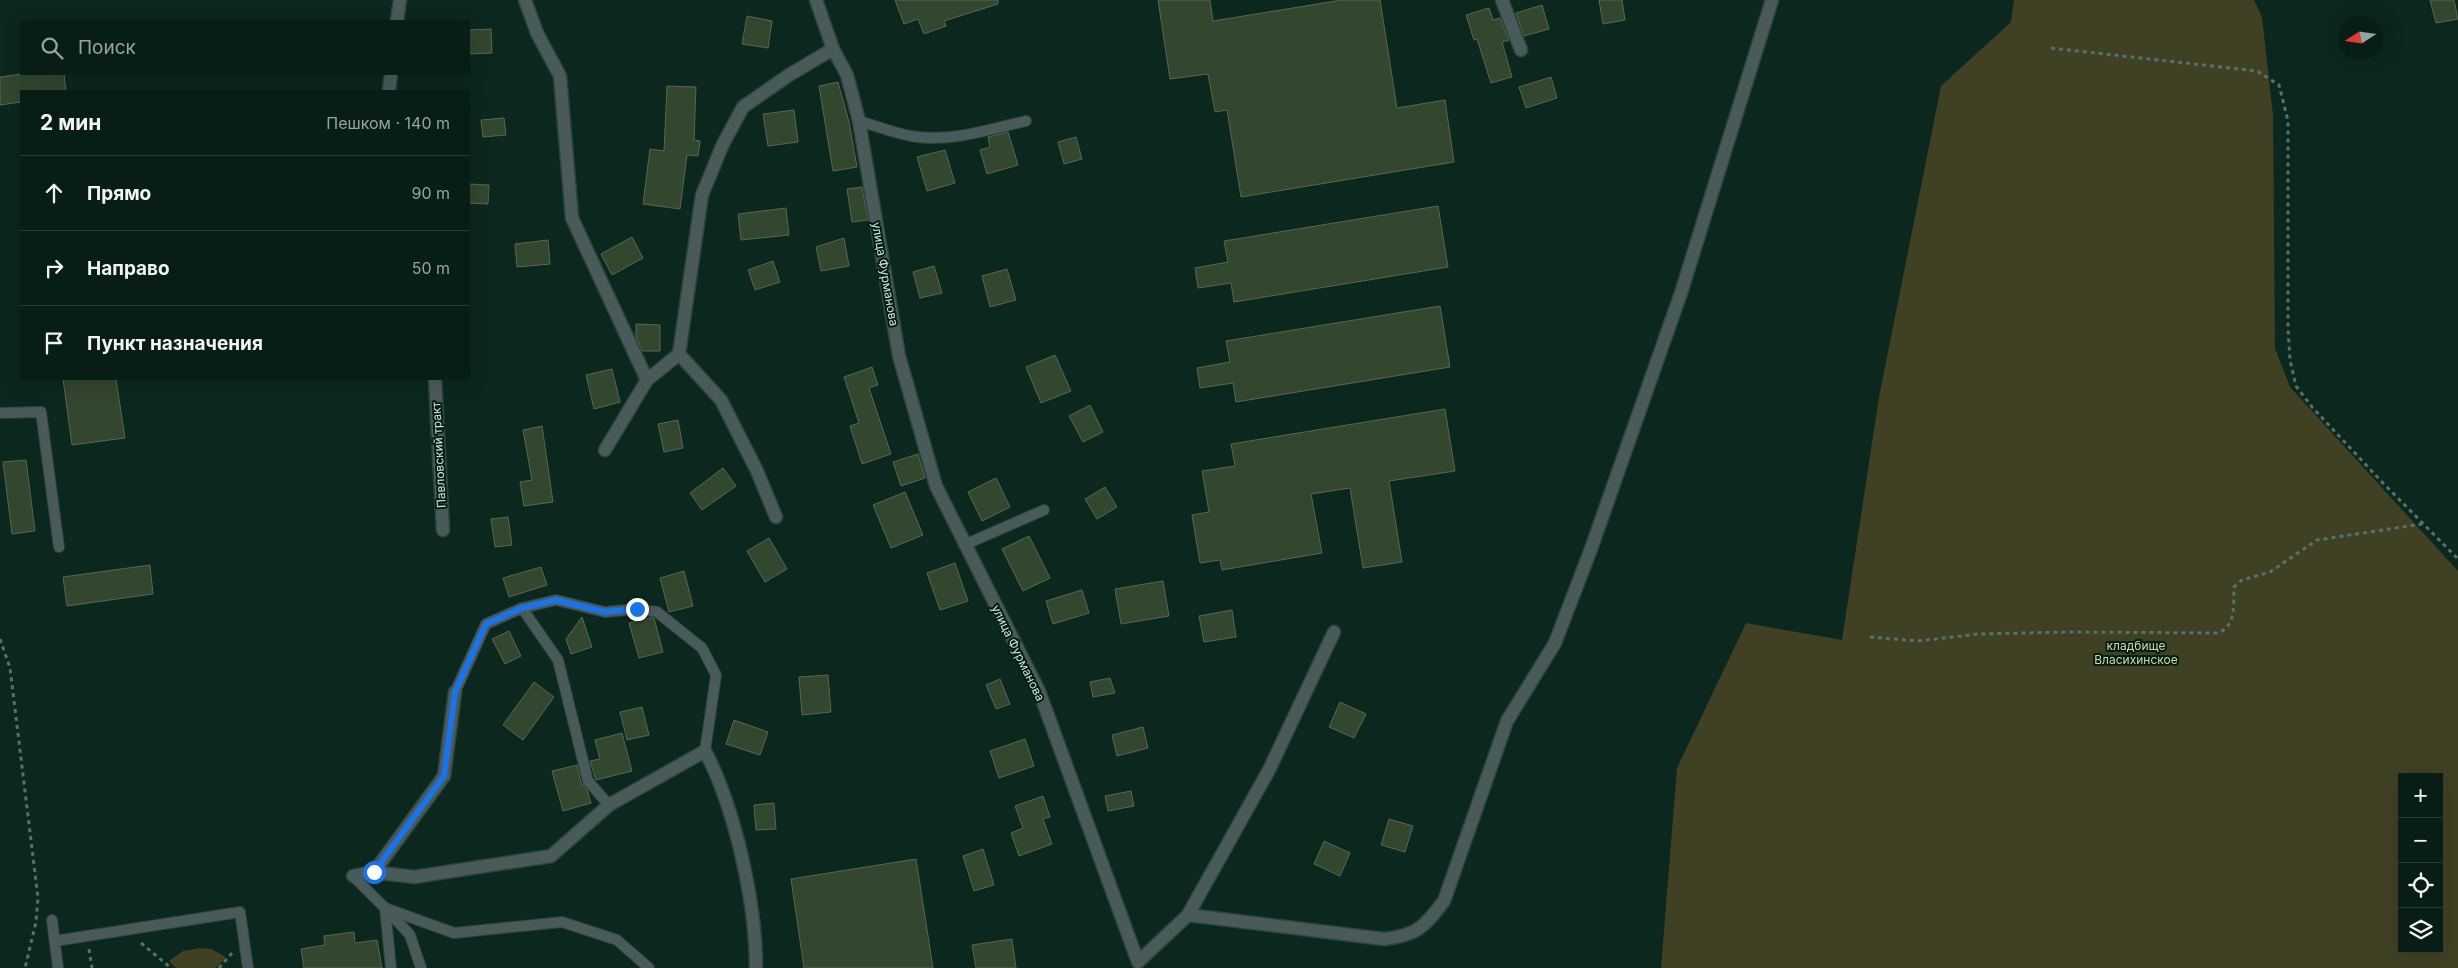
<!DOCTYPE html>
<html lang="ru">
<meta charset="utf-8">
<style>
body{margin:0;font-family:Inter,sans-serif;background:#162a23;color:#f1f3f6}
.controls{position:absolute;right:15px;bottom:15px;display:grid;overflow:hidden;border-radius:0px;box-shadow:0 5px 20px #0002}
.controls button{width:45px;height:45px;display:grid;place-items:center;padding:0;border:0;border-bottom:1px solid #293b35;background:#081d16;color:#f1f3f6;font:25px sans-serif}
.compass{position:absolute;left:2338px;top:15px;width:45px;height:45px;border-radius:50%;background:#081d16;box-shadow:0 5px 20px #0002;rotate:258deg}
.stop{position:absolute;width:15px;height:15px;margin:-11px;border:4px solid #1a73e8;border-radius:50%;background:#fff}
.stop.end{background:#1a73e8;border-color:#fff;box-shadow:0 1px 5px #0008}
.list{margin:0;padding:0;list-style:none}
h2{display:flex;justify-content:space-between;align-items:center;height:65px;margin:0;padding:0 20px;font-size:21px}
h2 small{font-size:16px;font-weight:400;color:#98a2a1}
.list li{display:grid;grid-template-columns:32px 1fr auto;gap:15px;align-items:center;box-sizing:border-box;height:75px;padding:0 20px;border-top:1px solid #293b35}
.list b{display:block;font-size:19px;white-space:nowrap}
.list em{font-size:16px;font-style:normal;color:#98a2a1}
.icon{flex:none;width:28px;height:28px;fill:none;stroke:currentColor;stroke-width:2;stroke-linecap:round;stroke-linejoin:round}
.map{position:relative;flex:none;width:2458px;height:968px;overflow:hidden}
.search{position:absolute;background:#081d16;box-shadow:0 5px 20px #0002;left:20px;top:20px;width:450px;height:55px;display:flex;align-items:center;gap:12px;box-sizing:border-box;padding:0 18px;border-radius:0px;color:#98a2a1;font-size:19px}
.panel{position:absolute;background:#081d16;box-shadow:0 5px 20px #0002;left:20px;top:90px;width:450px;height:290px;border-radius:0px}
.map>svg:first-child{display:block}
.green{fill:#404025;fill-rule:evenodd}
.building{fill:#33462e;stroke:#576852}
.lines{fill:none;stroke-linecap:round;stroke-linejoin:round}
.lane-casing{stroke:#2b453c;stroke-width:12}
.street-casing{stroke:#2b453c;stroke-width:15}
.path{stroke:#597068;stroke-width:3;stroke-dasharray:4 4;stroke-linecap:butt}
.lane{stroke:#4a5a5b;stroke-width:10}
.street{stroke:#4a5a5b;stroke-width:12}
.route{stroke:#1a73e8;stroke-width:6}
.labels{text-anchor:middle;stroke-width:4;stroke-linejoin:round;paint-order:stroke}
.street-label{font-size:12px;fill:#d2e2db;stroke:#021d15}
.park-label{font-size:12px;fill:#d7d89f;stroke:#021d15}
</style>
<div class="map">
<svg width="2458" height="968" viewBox="0 0 2458 968">
<rect width="100%" height="100%" fill="#0b271e"/>
<g class="green">
<path d="M2014 0H2254L2262 17 2273 115 2275 348 2290 387 2458 571V968H1661L1677 768 1746 623 1842 640 1879 397 1941 86 2011 22ZM2402 777H2439V949H2402Z"/>
<path d="M200 948 211 949 226 957 216 968H176L169 961 183 951Z"/>
</g>
<g class="building">
<path d="M895 0H998V4L944 21 946 26 924 34 918 19 904 24Z"/>
<path d="M1158 0H1210L1213 21 1342 0H1380L1397 108 1445 100 1454 162 1241 197 1227 110 1215 112 1208 74 1170 79Z"/>
<path d="M1599 0H1622L1625 20 1603 24Z"/>
<path d="M2430 0H2454L2458 19 2436 23Z"/>
<path d="M1542 5 1549 29 1524 36 1516 13Z"/>
<path d="M1489 8 1493 20 1500 18 1509 40 1502 42 1512 77 1491 83 1477 39 1474 40 1466 15Z"/>
<path d="M747 16 772 21 768 48 742 44Z"/>
<path d="M491 29 492 53 469 54V30Z"/>
<path d="M22 74H64L66 91H21V102L0 105V77Z"/>
<path d="M1551 77 1557 98 1526 108 1519 87Z"/>
<path d="M838 82 849 122 857 167 833 171 819 86Z"/>
<path d="M667 86 696 87 694 140 700 141 698 156 687 155 680 209 643 204 650 149 664 151Z"/>
<path d="M794 110 798 142 768 146 763 114Z"/>
<path d="M504 118 506 135 483 137 481 120Z"/>
<path d="M1008 132 1018 165 987 174 980 150 990 147 988 137Z"/>
<path d="M1076 137 1082 159 1064 164 1058 142Z"/>
<path d="M945 150 955 183 927 191 917 157Z"/>
<path d="M469 184 489 185 488 204 469 203Z"/>
<path d="M862 187 868 220 852 222 847 189Z"/>
<path d="M1438 206 1448 267 1234 302 1231 283 1198 288 1195 268 1228 262 1224 241Z"/>
<path d="M786 208 789 235 741 240 738 214Z"/>
<path d="M632 237 643 258 612 275 601 254Z"/>
<path d="M844 238 849 266 821 271 816 247Z"/>
<path d="M548 240 550 264 517 267 515 244Z"/>
<path d="M773 261 780 282 755 290 748 270Z"/>
<path d="M934 266 942 293 920 298 913 272Z"/>
<path d="M1007 269 1016 300 990 307 982 276Z"/>
<path d="M1440 306 1450 367 1236 402 1233 383 1200 388 1197 368 1230 362 1226 341Z"/>
<path d="M636 324 660 325V351H642L636 337Z"/>
<path d="M1055 355 1071 391 1041 403 1026 367Z"/>
<path d="M872 367 878 385 869 388 891 454 862 464 850 426 859 423 844 377Z"/>
<path d="M612 369 620 402 594 409 586 375Z"/>
<path d="M63 379H116L125 438 72 445Z"/>
<path d="M1090 405 1103 432 1083 442 1069 416Z"/>
<path d="M1445 409 1455 471 1389 481 1402 562 1363 568 1350 488 1311 494 1322 553 1222 570 1220 560 1200 563 1192 515 1209 512 1202 471 1235 466 1231 444Z"/>
<path d="M678 420 683 448 664 452 658 424Z"/>
<path d="M542 426 553 502 524 506 520 482 532 480 523 430Z"/>
<path d="M918 454 925 478 901 486 893 462Z"/>
<path d="M26 460 35 531 12 534 3 462Z"/>
<path d="M723 468 736 486 702 510 690 493Z"/>
<path d="M996 478 1010 507 982 521 968 492Z"/>
<path d="M1105 487 1117 507 1097 519 1085 499Z"/>
<path d="M905 492 923 535 891 548 873 505Z"/>
<path d="M508 517 512 545 495 547 491 519Z"/>
<path d="M1029 536 1050 578 1023 591 1002 549Z"/>
<path d="M769 538 787 569 765 582 747 551Z"/>
<path d="M955 563 968 601 940 610 927 573Z"/>
<path d="M150 565 153 594 67 606 63 577Z"/>
<path d="M541 567 547 585 509 597 503 578Z"/>
<path d="M684 571 693 606 669 612 660 578Z"/>
<path d="M1163 581 1169 616 1121 624 1115 589Z"/>
<path d="M1082 590 1089 613 1053 624 1046 601Z"/>
<path d="M1232 610 1236 637 1204 642 1199 616Z"/>
<path d="M582 617 592 647 571 654 566 639Z"/>
<path d="M650 618H654L663 652 639 658 629 623Z"/>
<path d="M509 631 521 656 505 664 492 639Z"/>
<path d="M828 675 831 712 802 715 799 677Z"/>
<path d="M1110 678 1115 693 1093 697 1090 682Z"/>
<path d="M1000 679 1010 704 996 709 986 685Z"/>
<path d="M534 682 554 697 523 740 503 725Z"/>
<path d="M1340 702 1366 714 1354 738 1329 727Z"/>
<path d="M642 707 649 735 627 740 620 712Z"/>
<path d="M734 720 768 732 760 755 726 744Z"/>
<path d="M1143 727 1148 748 1117 756 1112 735Z"/>
<path d="M622 733 632 771 596 780 590 761 600 759 595 740Z"/>
<path d="M1025 739 1034 766 999 778 990 751Z"/>
<path d="M577 765 581 783 587 790 591 803 563 811 552 771Z"/>
<path d="M1131 791 1134 806 1108 811 1105 796Z"/>
<path d="M1043 796 1050 817 1043 819 1052 844 1019 856 1011 833 1023 828 1015 806Z"/>
<path d="M774 803 776 829 756 830 754 805Z"/>
<path d="M1389 819 1413 826 1405 852 1381 845Z"/>
<path d="M1324 841 1350 853 1340 876 1314 864Z"/>
<path d="M983 849 994 885 974 891 963 856Z"/>
<path d="M916 859 933 968H804L791 879Z"/>
<path d="M354 932 355 943 377 940 382 968H304L301 949 325 945 324 936Z"/>
<path d="M1012 939 1016 968H976L972 945Z"/>
</g>
<g class="lines">
<defs>
<g id="lane">
<path d="M859 121C876 126 894 133 911 136 949 143 990 129 1026 121"/>
<path d="M0 413 41 412 59 547"/>
<path d="M964 545 1044 510"/>
<path d="M522 608 558 660 588 781 609 805"/>
<path d="M455 692 486 624 522 608 556 600 605 612 637 609 657 612 702 648 716 675 705 751"/>
<path d="M353 876 385 908 391 968"/>
<path d="M385 908 454 933 562 922 617 940 649 968"/>
<path d="M388 911 410 935 421 968"/>
<path d="M52 920 58 968"/>
<path d="M55 941 240 912 248 968"/>
</g>
<g id="street">
<path d="M525 0 537 33 560 76 572 218 647 380 605 450"/>
<path d="M816 0 833 49 847 75 859 121 899 356 936 486 1039 691 1138 962 1188 915 1269 770 1334 632"/>
<path d="M1502 0 1521 50"/>
<path d="M397 21 400 0"/>
<path d="M389 91 391 74"/>
<path d="M679 354 721 400 757 471 776 517"/>
<path d="M435 379 443 530"/>
<path d="M647 380 679 354 702 195 723 144 743 107 789 75 833 49"/>
<path d="M374 872 444 776 455 692"/>
<path d="M353 876 374 872 414 877 551 856 609 805 705 751C735 808 756 903 756 968"/>
<path d="M1188 915 1384 939C1418 935 1424 927 1444 901L1507 721 1555 643 1591 549 1681 293 1772 0"/>
</g>
</defs>
<use href="#lane" class="lane-casing"/>
<use href="#street" class="street-casing"/>
<g class="path">
<path d="M2051 48 2257 71 2279 85 2288 121V329L2290 360 2296 386 2312 407 2381 481 2458 559"/>
<path d="M1870 637 1918 641 1978 634 2070 632 2217 633C2237 627 2233 605 2234 587L2242 580 2270 572 2317 540 2422 524"/>
<path d="M0 639 10 668 38 898 36 922 25 968"/>
<path d="M141 943 171 968"/>
<path d="M89 949 92 968"/>
<path d="M219 968 232 953"/>
</g>
<use href="#lane" class="lane"/>
<use href="#street" class="street"/>
</g>
<g class="lines">
<path class="route" d="M374 872 444 776 455 692 486 624 522 608 556 600 605 612 637 609"/>
</g>
<g class="labels">
<g class="street-label">
<text transform="translate(885 274) rotate(80)" y="4">улица Фурманова</text>
<text transform="translate(439 455) rotate(-93)" y="4">Павловский тракт</text>
<text transform="translate(1018 653) rotate(64)" y="4">улица Фурманова</text>
</g>
<g class="park-label">
<text x="2136" y="650">кладбище<tspan x="2136" dy="14">Власихинское</tspan></text>
</g>
</g>
</svg>
<div class="controls">
<button>+</button>
<button>−</button>
<button><svg class="icon" aria-label="locate" viewBox="0 0 24 24"><circle cx="12" cy="12" r="6"/><path d="M12 2v4M12 18v4M2 12h4M18 12h4"/></svg></button>
<button><svg class="icon" aria-label="layers" viewBox="0 0 24 24"><path d="M12 4l9 5-9 5-9-5zM3 14l9 5 9-5"/></svg></button>
</div>
<svg class="compass" viewBox="-18 -18 36 36"><path d="M0-13l5 13h-10z" fill="#e53935"/><path d="M0 13l5-13h-10z" fill="#98a2a1"/></svg>
<div class="stop" style="left:374px;top:872px"></div>
<div class="stop end" style="left:637px;top:609px"></div>
<div class="search"><svg class="icon" aria-label="search" viewBox="0 0 24 24"><circle cx="10" cy="10" r="6"/><path d="M15 15l6 6"/></svg>Поиск</div>
<section class="panel">
<h2>2 мин<small>Пешком · 140 m</small></h2>
<ul class="list">
<li><svg class="icon" aria-label="ahead" viewBox="0 0 24 24"><path d="M12 20V5M6 11l6-6 6 6"/></svg><div><b>Прямо</b></div><em>90 m</em></li>
<li><svg class="icon" aria-label="right" viewBox="0 0 24 24"><path d="M7 20v-9h11M14 6l5 5-5 5"/></svg><div><b>Направо</b></div><em>50 m</em></li>
<li><svg class="icon" aria-label="arrive" viewBox="0 0 24 24"><path d="M6 21V4h12l-3 4 3 4H6"/></svg><div><b>Пункт назначения</b></div></li>
</ul>
</section>
</div>
